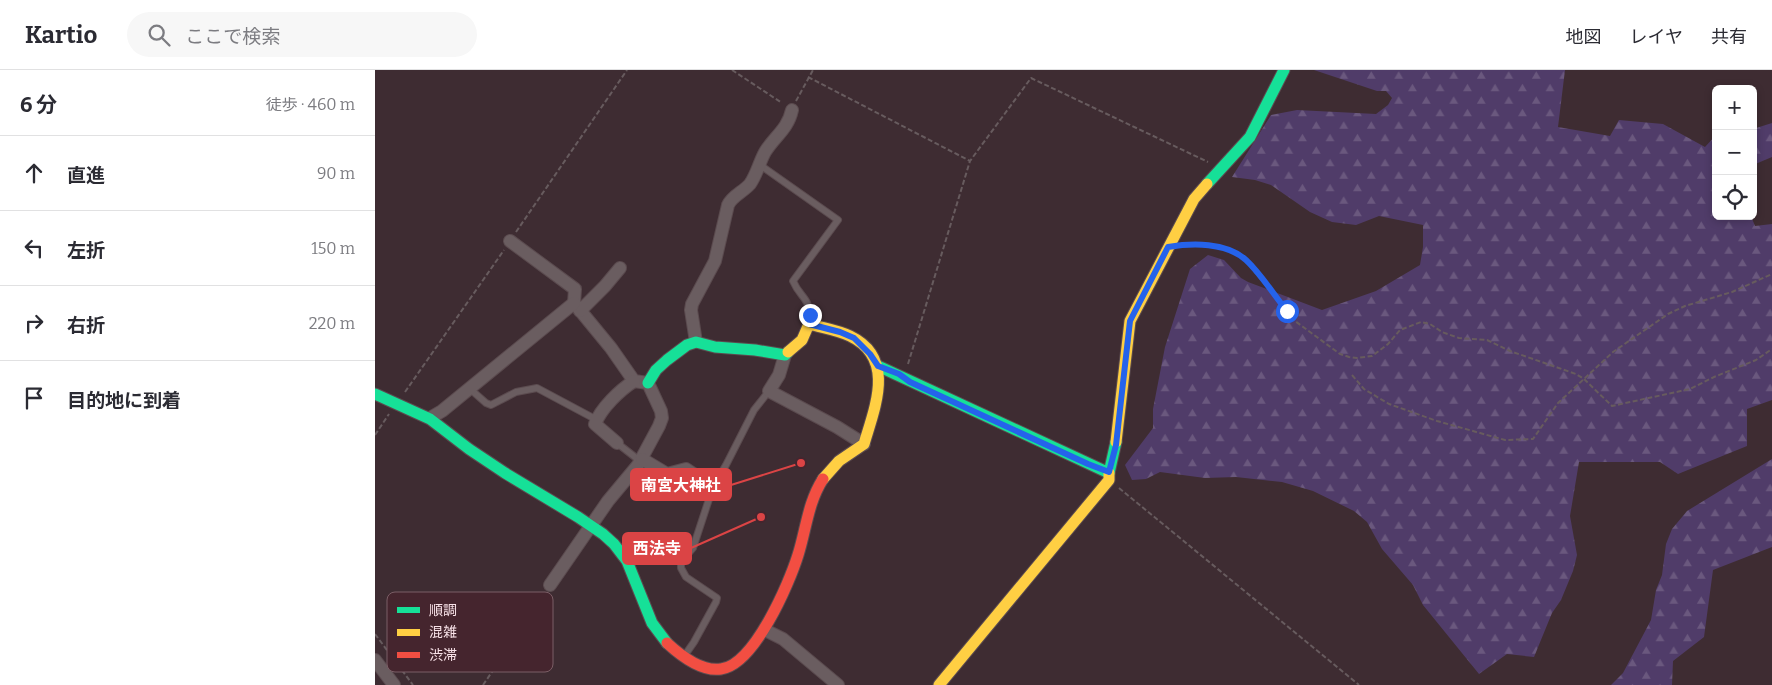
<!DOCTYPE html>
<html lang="ja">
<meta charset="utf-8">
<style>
body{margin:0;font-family:Bitter,"Noto Sans JP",serif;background:#f7f7f7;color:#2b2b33}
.controls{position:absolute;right:15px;top:15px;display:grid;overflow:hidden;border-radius:8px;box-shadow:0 2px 8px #0003}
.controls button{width:45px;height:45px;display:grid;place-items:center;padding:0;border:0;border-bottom:1px solid #e1e1e2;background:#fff;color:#2b2b33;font:25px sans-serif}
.stop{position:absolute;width:15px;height:15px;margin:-11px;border:4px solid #2563eb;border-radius:50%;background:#fff}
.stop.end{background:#2563eb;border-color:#fff;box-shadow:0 1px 5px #0008}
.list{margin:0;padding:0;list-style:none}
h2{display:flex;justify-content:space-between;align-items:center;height:65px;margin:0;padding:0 20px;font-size:21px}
h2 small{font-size:16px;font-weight:400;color:#7c7c81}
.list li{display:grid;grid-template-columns:32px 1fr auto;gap:15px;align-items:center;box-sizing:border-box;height:75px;padding:0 20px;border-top:1px solid #e1e1e2}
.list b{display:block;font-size:19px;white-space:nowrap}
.list em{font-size:16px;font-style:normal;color:#7c7c81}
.icon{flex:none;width:28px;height:28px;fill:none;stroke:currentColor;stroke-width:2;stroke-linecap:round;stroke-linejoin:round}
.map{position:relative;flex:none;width:1397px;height:615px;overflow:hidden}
header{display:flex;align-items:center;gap:30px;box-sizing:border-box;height:70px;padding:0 25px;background:#fff;border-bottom:1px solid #e1e1e2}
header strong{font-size:24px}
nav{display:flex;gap:28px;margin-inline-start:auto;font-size:18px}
.search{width:350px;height:45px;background:#f7f7f7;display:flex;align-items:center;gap:12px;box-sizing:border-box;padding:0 18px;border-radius:28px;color:#7c7c81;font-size:19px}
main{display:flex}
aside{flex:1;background:#fff}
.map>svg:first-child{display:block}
.forest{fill:url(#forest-firs)}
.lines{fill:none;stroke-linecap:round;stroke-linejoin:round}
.lane-casing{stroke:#5b4b4f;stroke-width:8}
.street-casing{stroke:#5b4b4f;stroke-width:14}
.fast-casing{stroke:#5b4b4f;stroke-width:13}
.slow-casing{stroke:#5b4b4f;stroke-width:13}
.jam-casing{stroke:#5b4b4f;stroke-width:13}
.path{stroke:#675b5e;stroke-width:2;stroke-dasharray:5 2.5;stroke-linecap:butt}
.lane{stroke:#6a5d60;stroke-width:6}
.street{stroke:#6a5d60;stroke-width:12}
.fast{stroke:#16e098;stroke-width:11}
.slow{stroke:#ffcf43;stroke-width:11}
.jam{stroke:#f24e42;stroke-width:11}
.route{stroke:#2563eb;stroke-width:6}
.key{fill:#45252e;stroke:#7b5e66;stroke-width:1}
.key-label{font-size:14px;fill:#f9e3e9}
.leader{fill:none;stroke:#db4445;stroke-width:2}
.callout-dot{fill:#db4445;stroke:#45252e;stroke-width:2}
.callout{fill:#db4445;stroke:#db4445;stroke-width:2}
.callout-label{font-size:16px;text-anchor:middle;font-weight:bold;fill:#fff}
</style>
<header>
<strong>Kartio</strong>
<div class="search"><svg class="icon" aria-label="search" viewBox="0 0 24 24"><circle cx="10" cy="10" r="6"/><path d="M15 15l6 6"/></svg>ここで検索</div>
<nav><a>地図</a><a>レイヤ</a><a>共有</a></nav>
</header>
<main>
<aside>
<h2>6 分<small>徒歩 · 460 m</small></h2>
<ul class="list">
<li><svg class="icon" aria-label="ahead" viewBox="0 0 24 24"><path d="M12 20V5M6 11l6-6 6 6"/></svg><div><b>直進</b></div><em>90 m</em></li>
<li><svg class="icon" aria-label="left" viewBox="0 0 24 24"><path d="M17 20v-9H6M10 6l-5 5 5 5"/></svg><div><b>左折</b></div><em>150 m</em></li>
<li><svg class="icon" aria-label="right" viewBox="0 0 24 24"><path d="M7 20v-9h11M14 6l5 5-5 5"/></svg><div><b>右折</b></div><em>220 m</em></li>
<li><svg class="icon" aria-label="arrive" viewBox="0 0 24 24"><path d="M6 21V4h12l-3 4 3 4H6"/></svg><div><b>目的地に到着</b></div></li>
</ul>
</aside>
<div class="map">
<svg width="1397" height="615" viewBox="0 0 1397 615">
<defs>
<pattern id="forest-firs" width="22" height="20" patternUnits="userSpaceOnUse" patternTransform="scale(1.25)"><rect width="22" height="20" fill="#503c69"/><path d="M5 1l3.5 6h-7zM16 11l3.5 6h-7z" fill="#6a587e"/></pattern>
</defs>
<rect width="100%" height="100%" fill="#3e2c32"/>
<g class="forest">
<path d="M939 0H1190L1183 57 1235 66 1244 50 1288 54 1330 77 1341 65V146H1376L1380 156 1397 154V330L1372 339V376L1303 404 1285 392H1204L1195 446 1202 485 1198 501 1186 530 1177 543 1159 587 1132 584 1104 604 1048 535 1038 515 1007 479 992 452 979 441 938 421 907 412 861 407 830 408 785 402 771 409 757 410 750 395 778 358V339L790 277 815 199 833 185 849 190 866 208 873 212 947 240 1001 221 1045 195 1048 177V155L1004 146 981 155 957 152 935 142 896 115 880 110 857 107 896 45 922 40 1001 44 1013 35 1017 28 1011 21H1002Z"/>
<path d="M1397 53V87L1378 95V59Z"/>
<path d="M1397 389V477L1338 500 1329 567 1298 591 1297 615H1236L1248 603 1276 550 1281 520 1287 505 1291 474 1297 459 1312 441Z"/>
</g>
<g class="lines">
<defs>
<g id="lane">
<path d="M385 95 463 150 418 211C426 230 436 226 434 252"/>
<path d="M94 318 111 333 116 335 141 322 162 318 222 350"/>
<path d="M242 373 265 391"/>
<path d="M310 585 319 572 341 532 342 528 311 507 306 498V492L318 478 338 417 351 395 379 340 394 321"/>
</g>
<g id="street">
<path d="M135 171 200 219 199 233 236 278 259 311 273 313 286 341 287 348 284 356 263 395 233 431 175 515"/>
<path d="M205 241 230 216 245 198"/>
<path d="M321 272 316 240 317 234 340 191 353 135C357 126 368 122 375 114 382 104 384 93 390 82 399 67 413 59 417 40"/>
<path d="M410 285 404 305 394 321 462 357 489 374"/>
<path d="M55 348 67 341 199 233"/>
<path d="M242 373 220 354C226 338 245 320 259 311"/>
<path d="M267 389 292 404 311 399 338 417"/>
<path d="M390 560 408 569 463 615"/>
<path d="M0 590 19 615"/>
</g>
<g id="fast">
<path d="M832 114 875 67 909 0"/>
<path d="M503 296 734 403 741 372"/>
<path d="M273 313 281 300 292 290 312 275 321 272 340 277 380 280 410 285 413 282"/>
<path d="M0 324 55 349 94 379 130 403 203 447 228 464 239 474 252 491 277 553 292 573"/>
</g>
<g id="slow">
<path d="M413 282 427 270 434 254C448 258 462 260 475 266 521 288 500 337 489 374L464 391 448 409"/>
<path d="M741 372 755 251 819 129 832 114"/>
<path d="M564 615 734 410V403"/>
</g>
<path id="jam" d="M292 573C305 585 327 602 346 599 379 595 414 514 423 485 431 460 433 432 448 409"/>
</defs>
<use href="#lane" class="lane-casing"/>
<use href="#street" class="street-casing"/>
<use href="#fast" class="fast-casing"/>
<use href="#slow" class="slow-casing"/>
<use href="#jam" class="jam-casing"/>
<g class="path">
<path d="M357 0 407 33"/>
<path d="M433 7 595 91"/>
<path d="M421 31 438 0"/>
<path d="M141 162 252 0"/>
<path d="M811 174C832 175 853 177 870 190L920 251 965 284 974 287 982 288 997 286 1013 274 1025 260 1046 252 1055 254 1067 262 1084 268 1112 270 1135 281 1201 304 1209 309 1237 336 1315 319 1339 307 1381 290 1397 279"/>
<path d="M533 294 595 91 656 8 833 92"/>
<path d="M977 305 989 319 1014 334 1062 351 1130 370 1158 369 1183 333 1238 282 1267 262 1293 244 1310 236 1357 222 1397 204"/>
<path d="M30 322 129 180"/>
<path d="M0 365 14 344"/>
<path d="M744 418 984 615"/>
<path d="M0 564 38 615"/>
<path d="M108 615 169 526"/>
</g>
<use href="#lane" class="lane"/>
<use href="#street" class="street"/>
<use href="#fast" class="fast"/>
<use href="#slow" class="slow"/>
<use href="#jam" class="jam"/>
</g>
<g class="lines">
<path class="route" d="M435 245 434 254 465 262 479 268 495 284 503 296 524 304 535 312 713 394 734 402 741 375 755 251 793 177C817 173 851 172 871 190 886 204 899 225 912 241"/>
</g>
<rect x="12" y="522" width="166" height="80" rx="8" class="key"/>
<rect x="22" y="537" width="23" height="6" fill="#16e098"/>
<rect x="22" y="559" width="23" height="7" fill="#ffcf43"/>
<rect x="22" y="582" width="23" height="6" fill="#f24e42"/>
<g class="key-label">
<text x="54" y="545">順調</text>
<text x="54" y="567">混雑</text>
<text x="54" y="590">渋滞</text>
</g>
<path class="leader" d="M426 393L356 415M386 447L316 478"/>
<g class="callout-dot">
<circle cx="426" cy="393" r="5"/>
<circle cx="386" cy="447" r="5"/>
</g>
<g class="callout">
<rect x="256" y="399" width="100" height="31" rx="5"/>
<rect x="248" y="463" width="68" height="31" rx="5"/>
</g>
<g class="callout-label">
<text x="306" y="421">南宮大神社</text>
<text x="282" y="484">西法寺</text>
</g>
</svg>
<div class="controls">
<button>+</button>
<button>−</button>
<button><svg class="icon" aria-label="locate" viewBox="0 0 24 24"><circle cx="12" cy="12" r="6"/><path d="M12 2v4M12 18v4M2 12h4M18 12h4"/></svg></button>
</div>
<div class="stop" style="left:912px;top:241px"></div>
<div class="stop end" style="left:435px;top:245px"></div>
</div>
</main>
